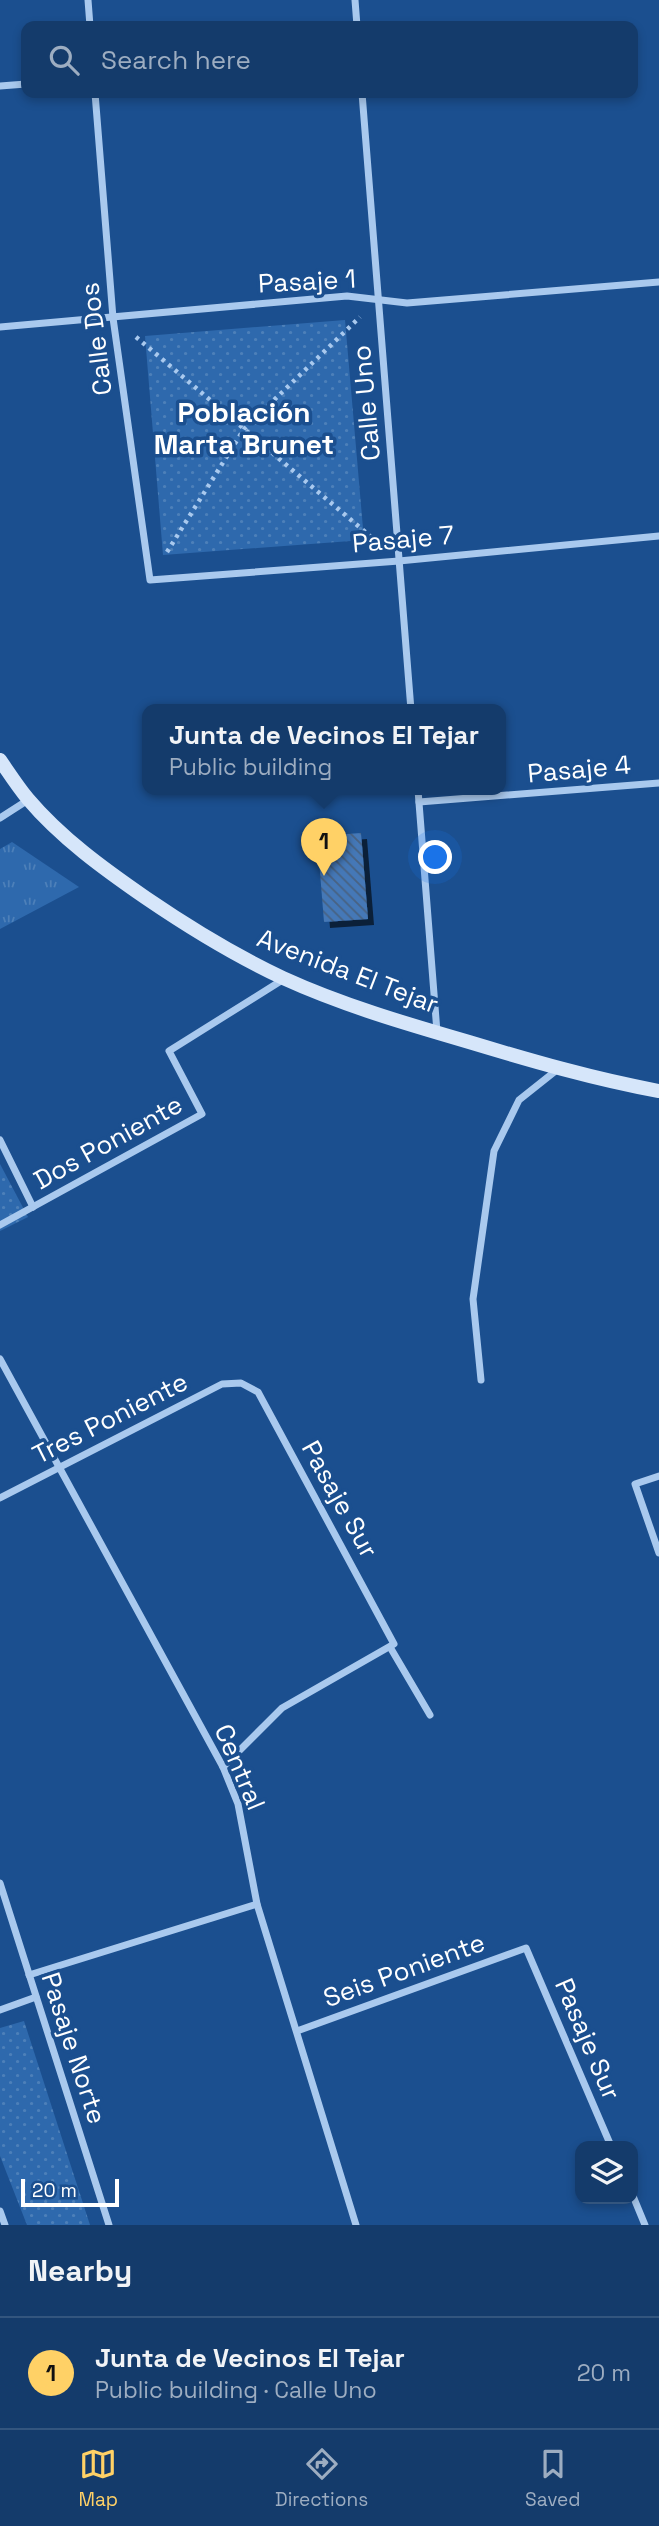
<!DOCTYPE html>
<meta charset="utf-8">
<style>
body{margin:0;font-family:"Space Grotesk",sans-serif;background:#1d4271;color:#f1f3f6}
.controls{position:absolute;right:21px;bottom:21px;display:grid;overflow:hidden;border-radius:14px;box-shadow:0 4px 10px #0003}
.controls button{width:63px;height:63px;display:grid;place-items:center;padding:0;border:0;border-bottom:2px solid #33557e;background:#143b6b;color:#f1f3f6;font:35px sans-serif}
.scale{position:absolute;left:21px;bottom:18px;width:98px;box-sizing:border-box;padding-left:7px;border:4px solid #fff;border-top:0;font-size:19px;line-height:24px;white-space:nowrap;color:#fff;-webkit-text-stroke:5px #1b4f8f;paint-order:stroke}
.you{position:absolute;left:436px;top:858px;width:24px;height:24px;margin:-18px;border:5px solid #fff;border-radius:50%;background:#1a73e8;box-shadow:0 0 0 10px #1a73e833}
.badge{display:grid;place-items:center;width:46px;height:46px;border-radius:50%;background:#ffd166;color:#111;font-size:23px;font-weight:700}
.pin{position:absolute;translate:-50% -58px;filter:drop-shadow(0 2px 4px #0008)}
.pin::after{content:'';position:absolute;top:37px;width:24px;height:21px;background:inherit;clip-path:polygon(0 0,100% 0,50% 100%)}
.popup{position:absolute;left:142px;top:704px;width:364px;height:91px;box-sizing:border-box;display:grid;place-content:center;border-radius:14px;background:#143b6b;filter:drop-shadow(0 2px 5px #0005);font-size:23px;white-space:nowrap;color:#9dadc1}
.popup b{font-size:26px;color:#f1f3f6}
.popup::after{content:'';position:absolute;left:50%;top:100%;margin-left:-14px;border:14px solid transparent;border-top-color:#143b6b}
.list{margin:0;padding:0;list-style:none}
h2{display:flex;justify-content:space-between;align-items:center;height:91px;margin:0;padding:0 28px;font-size:30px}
h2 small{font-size:23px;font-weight:400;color:#9dadc1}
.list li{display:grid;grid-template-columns:46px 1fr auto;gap:21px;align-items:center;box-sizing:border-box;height:112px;padding:0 28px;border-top:2px solid #33557e}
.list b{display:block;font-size:26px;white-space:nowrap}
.list p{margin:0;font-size:23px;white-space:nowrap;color:#9dadc1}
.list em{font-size:23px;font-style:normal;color:#9dadc1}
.icon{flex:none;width:38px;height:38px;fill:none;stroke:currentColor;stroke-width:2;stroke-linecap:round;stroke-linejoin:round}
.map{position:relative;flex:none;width:659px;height:2225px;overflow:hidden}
.search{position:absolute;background:#143b6b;box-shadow:0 4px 10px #0003;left:21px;right:21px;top:21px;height:77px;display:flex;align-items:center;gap:18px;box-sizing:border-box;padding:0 24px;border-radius:14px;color:#9dadc1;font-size:26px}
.sheet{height:203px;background:#143b6b}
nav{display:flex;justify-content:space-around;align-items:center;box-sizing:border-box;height:98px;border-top:2px solid #33557e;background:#143b6b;font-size:19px;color:#9dadc1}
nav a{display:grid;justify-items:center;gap:4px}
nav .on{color:#ffd166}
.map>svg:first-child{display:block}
.grass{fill:url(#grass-tufts)}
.park{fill:url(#park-dots)}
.building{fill:url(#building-back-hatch);filter:url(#shadow)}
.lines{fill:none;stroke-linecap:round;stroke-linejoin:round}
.path{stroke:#a9c9ee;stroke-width:4.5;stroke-dasharray:3.5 5;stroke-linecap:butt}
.street{stroke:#a9c9ee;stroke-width:7}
.secondary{stroke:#d6e6fa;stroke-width:14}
.labels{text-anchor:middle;stroke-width:7;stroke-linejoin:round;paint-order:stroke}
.street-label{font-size:26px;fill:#fff;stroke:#1b4f8f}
.neighbourhood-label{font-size:28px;font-weight:bold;fill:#fff;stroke:#1b4f8f}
</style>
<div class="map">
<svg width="659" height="2225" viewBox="0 0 659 2225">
<defs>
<pattern id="grass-tufts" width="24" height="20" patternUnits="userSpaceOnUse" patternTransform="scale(1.75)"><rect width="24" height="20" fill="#2e69ad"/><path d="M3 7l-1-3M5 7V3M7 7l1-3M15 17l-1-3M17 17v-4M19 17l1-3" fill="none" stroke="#4d80b9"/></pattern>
<pattern id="park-dots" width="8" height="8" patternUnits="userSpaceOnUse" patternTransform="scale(1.75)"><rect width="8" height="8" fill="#2e69ad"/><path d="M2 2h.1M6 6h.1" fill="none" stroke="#4d80b9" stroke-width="1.8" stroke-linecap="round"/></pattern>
<pattern id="building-back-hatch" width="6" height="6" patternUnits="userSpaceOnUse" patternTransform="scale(1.75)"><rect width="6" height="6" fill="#4478b7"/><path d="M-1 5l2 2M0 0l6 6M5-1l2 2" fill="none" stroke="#486282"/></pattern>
<filter id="shadow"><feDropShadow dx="6" dy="6" stdDeviation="0" flood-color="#0009"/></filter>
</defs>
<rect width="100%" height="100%" fill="#1b4f8f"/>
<path class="grass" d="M12 842 79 887 0 929V849Z"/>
<g class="park">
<path d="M345 320 364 540 163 555 145 336Z"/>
<path d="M0 1164 28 1217 0 1231Z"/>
<path d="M24 2021 90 2225H27L0 2156V2028Z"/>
</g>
<path class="building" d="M361 833 368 919 324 922 317 836Z"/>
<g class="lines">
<g class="path">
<path d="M136 337 377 542"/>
<path d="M167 552 244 429 360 317"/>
</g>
<g class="street">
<path d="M88 0 90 26"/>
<path d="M355 0 357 26"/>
<path d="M0 86 26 84"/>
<path d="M95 93 113 318 150 580 399 561 659 536"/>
<path d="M362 93 411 710"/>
<path d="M0 327 347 296 407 303 659 282"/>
<path d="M418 790 437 1032"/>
<path d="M419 802 659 783"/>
<path d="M0 818 28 800"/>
<path d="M0 1140 33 1207"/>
<path d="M0 1225 202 1114 169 1051 284 979"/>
<path d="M0 1359 223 1767 238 1804 257 1904 356 2225"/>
<path d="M481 1380 473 1299 494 1151 519 1100 558 1069"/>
<path d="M659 1476 635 1484 659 1553"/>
<path d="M0 1498 222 1384 241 1383 258 1392 394 1644 282 1708 223 1767"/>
<path d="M390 1647 430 1715"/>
<path d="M0 1883 109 2225"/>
<path d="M29 1975 257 1904"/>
<path d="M0 2010 36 1997"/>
<path d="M297 2031 526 1948 611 2146"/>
<path d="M633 2196 645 2225"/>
<path d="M0 2211 5 2225"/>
</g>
<path class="secondary" d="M0 760C9 773 18 787 28 799 61 838 104 869 146 898 190 928 234 955 283 978 342 1005 407 1024 469 1042 532 1061 594 1079 659 1091"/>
</g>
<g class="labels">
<g class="street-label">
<text transform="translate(307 281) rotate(-3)" y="9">Pasaje 1</text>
<text transform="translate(96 339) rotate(-97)" y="9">Calle Dos</text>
<text transform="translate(366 403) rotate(-95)" y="9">Calle Uno</text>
<text transform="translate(403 539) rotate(-5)" y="9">Pasaje 7</text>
<text transform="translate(579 769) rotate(-5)" y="9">Pasaje 4</text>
<text transform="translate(348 971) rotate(21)" y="9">Avenida El Tejar</text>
<text transform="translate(108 1142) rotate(-29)" y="9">Dos Poniente</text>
<text transform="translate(110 1418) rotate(-27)" y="9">Tres Poniente</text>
<text transform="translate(340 1499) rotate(61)" y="9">Pasaje Sur</text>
<text transform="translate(240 1767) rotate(67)" y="9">Central</text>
<text transform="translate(404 1970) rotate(-20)" y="9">Seis Poniente</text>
<text transform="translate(588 2039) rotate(67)" y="9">Pasaje Sur</text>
<text transform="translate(74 2048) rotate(72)" y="9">Pasaje Norte</text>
</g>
<g class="neighbourhood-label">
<text x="244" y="422">Población<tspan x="244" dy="32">Marta Brunet</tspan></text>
</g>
</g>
</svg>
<div class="controls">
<button><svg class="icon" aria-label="layers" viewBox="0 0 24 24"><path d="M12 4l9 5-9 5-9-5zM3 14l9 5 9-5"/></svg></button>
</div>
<div class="scale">20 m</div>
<div class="you"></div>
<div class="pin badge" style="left:324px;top:876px">1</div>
<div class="popup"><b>Junta de Vecinos El Tejar</b>Public building</div>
<div class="search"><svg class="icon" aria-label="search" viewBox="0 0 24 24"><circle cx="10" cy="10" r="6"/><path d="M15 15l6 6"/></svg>Search here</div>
</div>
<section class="sheet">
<h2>Nearby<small></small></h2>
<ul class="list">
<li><span class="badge">1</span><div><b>Junta de Vecinos El Tejar</b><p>Public building · Calle Uno</p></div><em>20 m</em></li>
</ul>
</section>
<nav>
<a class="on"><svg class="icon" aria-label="map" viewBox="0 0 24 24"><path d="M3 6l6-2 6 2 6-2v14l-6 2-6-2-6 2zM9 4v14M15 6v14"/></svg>Map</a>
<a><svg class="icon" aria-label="directions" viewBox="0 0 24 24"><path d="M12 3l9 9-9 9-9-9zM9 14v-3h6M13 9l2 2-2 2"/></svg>Directions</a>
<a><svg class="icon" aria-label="saved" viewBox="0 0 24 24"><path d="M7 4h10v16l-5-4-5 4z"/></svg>Saved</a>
</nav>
